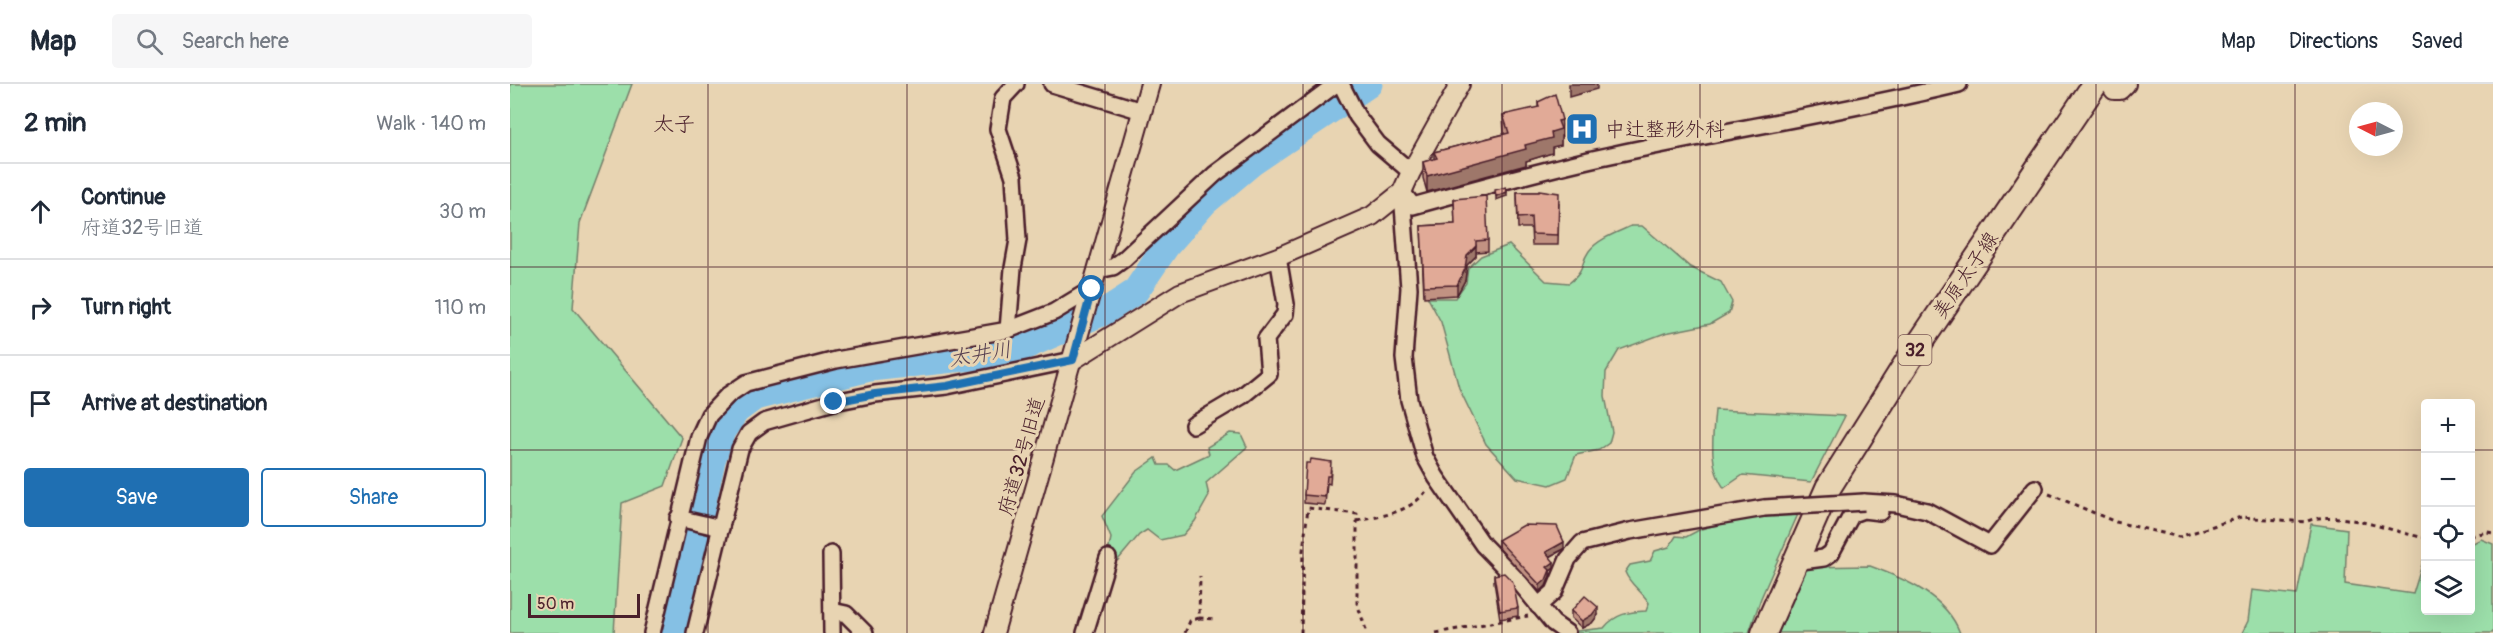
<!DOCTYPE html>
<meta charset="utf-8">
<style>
body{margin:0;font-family:Pangolin,"Klee One",sans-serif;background:#f6f6f7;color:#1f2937}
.controls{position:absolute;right:18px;bottom:18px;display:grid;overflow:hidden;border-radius:6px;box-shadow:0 6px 24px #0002}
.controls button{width:54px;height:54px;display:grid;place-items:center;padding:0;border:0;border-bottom:2px solid #e0e1e3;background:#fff;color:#1f2937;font:30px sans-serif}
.compass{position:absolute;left:1839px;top:18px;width:54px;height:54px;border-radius:50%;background:#fff;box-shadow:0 6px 24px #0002;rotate:276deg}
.scale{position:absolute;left:18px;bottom:15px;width:112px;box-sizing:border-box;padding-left:6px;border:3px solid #4a1f2b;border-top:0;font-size:16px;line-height:21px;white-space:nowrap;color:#4a1f2b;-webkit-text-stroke:4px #e8d4b2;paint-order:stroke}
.stop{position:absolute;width:18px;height:18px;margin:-14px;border:4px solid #1f6fb2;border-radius:50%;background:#fff}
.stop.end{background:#1f6fb2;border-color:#fff;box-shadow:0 2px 6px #0008}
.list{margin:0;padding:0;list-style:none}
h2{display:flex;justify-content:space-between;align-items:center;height:78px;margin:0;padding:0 24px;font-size:26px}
h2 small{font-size:20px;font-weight:400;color:#747a83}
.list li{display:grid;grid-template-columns:39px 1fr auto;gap:18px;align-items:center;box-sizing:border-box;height:96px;padding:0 24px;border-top:2px solid #e0e1e3}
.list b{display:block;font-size:22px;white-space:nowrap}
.list p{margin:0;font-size:20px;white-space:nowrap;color:#747a83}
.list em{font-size:20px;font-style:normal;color:#747a83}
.actions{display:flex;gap:12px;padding:18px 24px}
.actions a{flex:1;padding:14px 0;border:2px solid #1f6fb2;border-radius:6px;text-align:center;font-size:21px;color:#1f6fb2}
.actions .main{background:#1f6fb2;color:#fff}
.icon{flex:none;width:33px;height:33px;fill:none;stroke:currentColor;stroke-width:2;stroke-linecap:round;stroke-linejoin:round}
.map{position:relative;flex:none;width:1983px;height:549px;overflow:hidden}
header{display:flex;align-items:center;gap:36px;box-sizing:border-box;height:84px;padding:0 30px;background:#fff;border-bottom:2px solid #e0e1e3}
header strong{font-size:28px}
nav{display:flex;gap:33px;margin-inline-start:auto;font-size:21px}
.search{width:420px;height:54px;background:#f6f6f7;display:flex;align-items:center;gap:15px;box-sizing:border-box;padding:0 21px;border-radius:6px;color:#747a83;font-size:22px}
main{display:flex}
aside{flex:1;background:#fff}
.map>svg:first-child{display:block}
.green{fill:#9cdfaa;stroke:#737f6a;stroke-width:1.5}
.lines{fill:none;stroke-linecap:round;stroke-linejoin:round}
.river{stroke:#85c0e4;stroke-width:27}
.minor-casing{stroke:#4a1f2b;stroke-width:20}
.tertiary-casing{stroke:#4a1f2b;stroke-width:22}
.primary-casing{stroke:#4a1f2b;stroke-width:28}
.path{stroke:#4a1f2b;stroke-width:3;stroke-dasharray:4.5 4.5;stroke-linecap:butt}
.minor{stroke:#e8d4b2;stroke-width:15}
.tertiary{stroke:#e8d4b2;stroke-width:18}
.primary{stroke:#e8d4b2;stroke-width:24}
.minor-bridge-casing{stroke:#4a1f2b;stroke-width:20;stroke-linecap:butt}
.minor-bridge{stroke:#e8d4b2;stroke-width:15}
.wall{fill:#c29282;stroke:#4a1f2b;stroke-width:1.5}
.shaded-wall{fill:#9e776a;stroke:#4a1f2b;stroke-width:1.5}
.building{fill:#e1aa97;stroke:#4a1f2b;stroke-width:1.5}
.route{stroke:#1f6fb2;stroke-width:8}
.grid{fill:none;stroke:#4a1f2b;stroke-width:1.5;stroke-opacity:0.55}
.labels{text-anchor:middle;stroke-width:6;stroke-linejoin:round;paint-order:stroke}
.shield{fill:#e8d4b2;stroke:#795554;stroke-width:1.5}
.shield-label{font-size:18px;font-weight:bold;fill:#4a1f2b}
.poi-label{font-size:20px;fill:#4a1f2b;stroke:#e8d4b2;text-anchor:start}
.street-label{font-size:20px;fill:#4a1f2b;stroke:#e8d4b2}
.neighbourhood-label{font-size:21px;fill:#4a1f2b;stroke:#e8d4b2}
.water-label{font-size:21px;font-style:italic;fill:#563f50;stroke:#e8d4b2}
</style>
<header>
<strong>Map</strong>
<div class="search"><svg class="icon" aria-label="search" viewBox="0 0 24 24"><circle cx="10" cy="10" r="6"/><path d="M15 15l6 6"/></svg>Search here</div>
<nav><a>Map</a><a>Directions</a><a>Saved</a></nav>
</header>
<main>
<aside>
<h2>2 min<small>Walk · 140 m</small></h2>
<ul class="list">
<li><svg class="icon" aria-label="ahead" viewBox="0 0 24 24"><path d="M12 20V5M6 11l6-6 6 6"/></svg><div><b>Continue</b><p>府道32号旧道</p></div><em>30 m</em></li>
<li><svg class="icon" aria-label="right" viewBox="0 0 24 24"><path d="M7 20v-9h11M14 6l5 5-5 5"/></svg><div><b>Turn right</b></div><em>110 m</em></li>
<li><svg class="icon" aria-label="arrive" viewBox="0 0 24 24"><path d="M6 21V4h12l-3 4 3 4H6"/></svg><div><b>Arrive at destination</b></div></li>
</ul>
<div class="actions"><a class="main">Save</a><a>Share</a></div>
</aside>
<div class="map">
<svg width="1983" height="549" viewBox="0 0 1983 549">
<rect width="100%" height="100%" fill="#e8d4b2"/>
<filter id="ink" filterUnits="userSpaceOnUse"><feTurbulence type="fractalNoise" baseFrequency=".0167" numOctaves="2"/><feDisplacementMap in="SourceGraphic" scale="12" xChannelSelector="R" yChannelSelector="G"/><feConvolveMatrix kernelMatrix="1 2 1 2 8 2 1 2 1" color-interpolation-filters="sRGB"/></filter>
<g filter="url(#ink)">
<g class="green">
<path d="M0 0H122L70 139 63 224 172 354 155 402 112 419 104 549H0Z"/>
<path d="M1121 142H1132L1180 183 1211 198 1222 218 1219 229 1200 240 1155 249 1109 266 1096 288 1095 312 1102 348 1099 359 1089 366 1066 371 1057 394 1040 401 1007 394 976 360 949 304 931 238 918 214H945L956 199 958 184 971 172 999 161 1036 197 1059 199C1077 185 1069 181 1079 167 1088 155 1108 148 1121 142Z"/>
<path d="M1205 326 1335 332 1301 398 1233 391 1214 404C1198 382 1203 351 1205 326Z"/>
<path d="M720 349 731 350 737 363 696 399 699 412 685 437 673 451 650 456 637 446 629 451 608 476 599 464 601 454 592 432 626 388 646 374 649 381H659L665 386 699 370 697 363Z"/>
<path d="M1289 428 1251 514 1239 549H1049L1094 544C1105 530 1118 528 1136 527L1139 519C1132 507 1120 501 1115 488L1120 481 1140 477 1145 467 1159 463 1166 452 1176 453 1191 445 1225 436Z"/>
<path d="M1801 440 1837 445 1835 500 1903 510 1915 471 1916 526H1960L1961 460 1971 455 1983 460V549H1732L1738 537 1742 506 1787 511Z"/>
<path d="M1360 482C1395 495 1436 512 1450 549H1263L1272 523 1296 483Z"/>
</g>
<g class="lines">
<path class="river" d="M165 549 202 376 212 347 226 327 245 313 360 284 500 269 594 228 625 208 657 161 694 119 743 78 859 0"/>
<defs>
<g id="minor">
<path d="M542 0 632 27"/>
<path d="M831 0 847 32 868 60 901 88"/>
<path d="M892 108 903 122C969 104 1034 85 1101 71 1217 46 1334 28 1449 0"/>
<path d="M892 108 899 204 894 274 899 316 915 373 926 393 973 461 1010 499 1043 539 1057 549"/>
<path d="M588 186 603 183 614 175 705 90 826 0"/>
<path d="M498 246 503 184 508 156 504 93 488 45 493 14 506 0"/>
<path d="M683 341 732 312 759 290 756 255 775 230 776 220 768 173"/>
<path d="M1354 418 1386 420 1417 427 1480 461 1525 404"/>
<path d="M168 434 211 444"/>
<path d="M321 470 322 549"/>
<path d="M1284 478 1314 474 1321 469 1342 430 1353 426 1370 428"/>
<path d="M1028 522 1044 508 1058 475 1072 459 1120 447 1254 424"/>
<path d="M322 527 336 530 355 549"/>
<path d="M142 549 189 353 199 331 218 311 236 299 326 276 498 246 544 228 582 205"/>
<path d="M185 549 230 365 239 349 254 338 324 318 365 310 437 302 563 276"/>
<path d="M575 549 598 474"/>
</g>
<g id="tertiary">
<path d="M1600 0 1604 6H1610L1616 0"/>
<path d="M563 276 670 209 768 173 862 132 892 108 901 88 950 0"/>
<path d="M484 549 640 0"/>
</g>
<path id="primary" d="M1254 549 1318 404 1403 269 1585 0"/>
</defs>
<use href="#minor" class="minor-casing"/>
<use href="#tertiary" class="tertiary-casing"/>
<use href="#primary" class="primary-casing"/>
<g class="path">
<path d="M1539 410 1606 438 1669 453 1731 433 1796 438C1823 423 1885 449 1916 454"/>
<path d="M847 437C873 432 901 428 917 406"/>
<path d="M1960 452 1977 448 1983 449"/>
<path d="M689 534 705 535"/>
<path d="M675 549 680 537 689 534 690 492"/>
<path d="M791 549 793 467 798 424 847 430V519L857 549"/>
<path d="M926 549 1018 532"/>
</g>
<use href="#minor" class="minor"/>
<use href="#tertiary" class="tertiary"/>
<use href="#primary" class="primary"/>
<defs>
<path id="minor-bridge" d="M1254 424 1354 418"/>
</defs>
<use href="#minor-bridge" class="minor-bridge-casing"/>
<use href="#minor-bridge" class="minor-bridge"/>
</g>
<g class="wall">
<path d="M1028 18 1052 52H1051V61L1042 63V69L1016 77V81L917 108 913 94V78L924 75V68L994 50 993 31 1028 24Z"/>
<path d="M1007 108H1029L1049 119 1048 161H1022L1021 144H1008Z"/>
<path d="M944 115 978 156V167L966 168V172L957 181 955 196 947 211 914 213 911 142 945 140Z"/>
<path d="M800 379 821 386 820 400 817 399 815 421 794 419V411Z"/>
<path d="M988 456 1054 465 1040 473 1044 484 1040 487V492L1036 502 1030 508 988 463Z"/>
<path d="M984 491 1008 524V532L990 535 984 498Z"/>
<path d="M1061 527 1088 531 1082 539 1072 544 1061 534Z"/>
</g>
<g class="shaded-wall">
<path d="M1059 0H1087V5L1059 13Z"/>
<path d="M1052 36V52H1051V61L1042 63V69L1016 77V81L917 108V92L1015 61 1041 48 1048 37Z"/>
<path d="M997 108V112L986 116V112Z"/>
<path d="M966 162V172L957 181 955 196 947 211V201L957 171Z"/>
<path d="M1054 458V465L1036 474V468Z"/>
<path d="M1044 478V484L1040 487V492L1036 502 1030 508V501L1037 483Z"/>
<path d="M1088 523V531L1082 539 1072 544V537Z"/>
</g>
<g class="building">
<path d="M1045 10 1052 36 1048 37 1051 45 1041 48 1042 54 1015 61 1016 65 917 92 913 78 927 74 924 68 999 49 993 31 1029 23 1028 18Z"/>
<path d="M996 103 997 108 986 112 985 106Z"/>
<path d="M1029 106 1049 109 1048 151 1022 150 1021 133 1008 134 1007 108H1029Z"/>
<path d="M976 112 978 156 966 157V162L957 171 955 185 947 201 914 202 911 142 945 140 944 115Z"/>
<path d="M801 375 821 378 820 392H817L815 413 794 411 796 379H800Z"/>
<path d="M1014 441 1047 442 1054 458 1036 468 1044 478 1037 483 1040 486 1036 496 1030 501 988 456Z"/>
<path d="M994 489 1003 498 1008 524 990 527 984 491Z"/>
<path d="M1075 512 1088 523 1082 531 1072 537 1061 527Z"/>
</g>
</g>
<g class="lines" filter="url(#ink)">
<path class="route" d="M324 318 365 310 437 302 563 276 582 205"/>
</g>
<path class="grid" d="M198 0V549M397 0V549M595 0V549M793 0V549M992 0V549M1190 0V549M1388 0V549M1586 0V549M1785 0V549M0 183H1983M0 366H1916M1960 366H1983"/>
<defs>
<symbol id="hospital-square" viewBox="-11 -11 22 22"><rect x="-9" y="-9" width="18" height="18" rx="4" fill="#1f6fb2" stroke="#e8d4b2"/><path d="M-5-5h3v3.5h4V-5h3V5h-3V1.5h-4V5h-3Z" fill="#fff"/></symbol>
</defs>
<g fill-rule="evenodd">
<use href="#hospital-square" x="1053" y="26" width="38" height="38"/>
</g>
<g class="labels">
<rect class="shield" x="1388.5" y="251" width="33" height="30" rx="4.5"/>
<g class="shield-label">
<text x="1405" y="272">32</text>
</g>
<g class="poi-label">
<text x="1095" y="52">中辻整形外科</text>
</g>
<g class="street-label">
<text transform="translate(1455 191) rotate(-56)" y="7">美原太子線</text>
<text transform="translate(511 372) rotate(-74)" y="7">府道32号旧道</text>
</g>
<g class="neighbourhood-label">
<text x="164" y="47">太子</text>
</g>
<g class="water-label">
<text transform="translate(470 270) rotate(-9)" y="7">太井川</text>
</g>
</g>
</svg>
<div class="controls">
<button>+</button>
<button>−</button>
<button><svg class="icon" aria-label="locate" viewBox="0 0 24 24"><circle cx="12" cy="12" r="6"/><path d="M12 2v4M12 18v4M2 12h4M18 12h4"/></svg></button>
<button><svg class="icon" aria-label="layers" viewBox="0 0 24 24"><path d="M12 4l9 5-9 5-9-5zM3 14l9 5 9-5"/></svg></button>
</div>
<svg class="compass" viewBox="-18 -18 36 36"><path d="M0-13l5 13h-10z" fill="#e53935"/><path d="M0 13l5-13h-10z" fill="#747a83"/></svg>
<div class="scale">50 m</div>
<div class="stop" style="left:582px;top:205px"></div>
<div class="stop end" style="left:324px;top:318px"></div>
</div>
</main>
